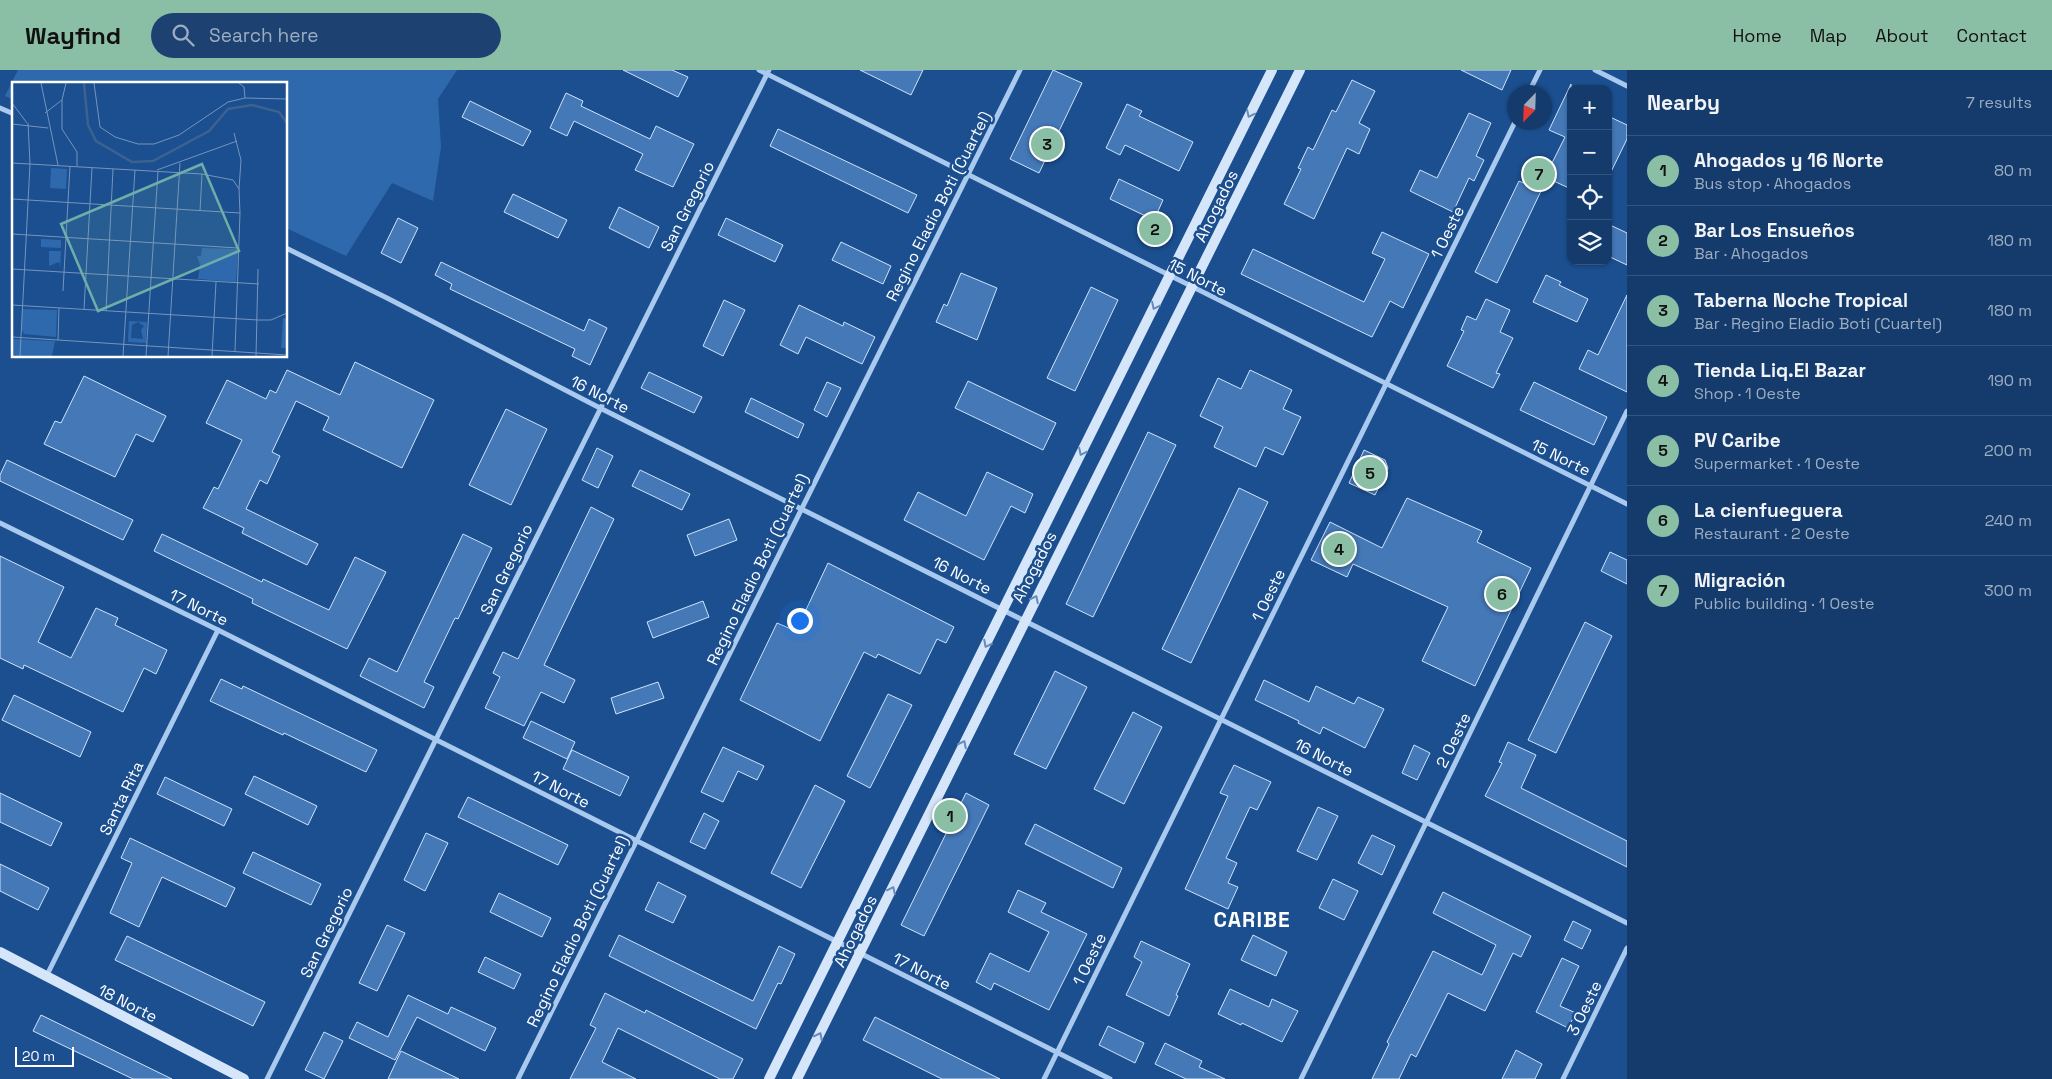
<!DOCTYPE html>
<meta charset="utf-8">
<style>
body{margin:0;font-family:"Space Grotesk",sans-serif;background:#1d4271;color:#f1f3f6}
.controls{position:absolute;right:15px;top:15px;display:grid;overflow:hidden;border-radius:10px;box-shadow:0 1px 4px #0004}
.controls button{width:45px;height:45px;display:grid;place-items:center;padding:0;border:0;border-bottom:1px solid #33557e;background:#143b6b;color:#f1f3f6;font:25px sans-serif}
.compass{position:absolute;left:1507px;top:15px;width:45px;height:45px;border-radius:50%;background:#143b6b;box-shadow:0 1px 4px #0004;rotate:203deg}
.scale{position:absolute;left:15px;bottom:12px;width:59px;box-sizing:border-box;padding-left:5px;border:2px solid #fff;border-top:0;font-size:14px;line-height:18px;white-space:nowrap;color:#fff;-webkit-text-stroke:4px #1b4f8f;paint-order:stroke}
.you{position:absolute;left:799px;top:550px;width:18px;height:18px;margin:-12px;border:4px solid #fff;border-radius:50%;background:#1a73e8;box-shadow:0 0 0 8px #1a73e833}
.badge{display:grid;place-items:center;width:32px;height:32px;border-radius:50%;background:#8abfa5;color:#111;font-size:16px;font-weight:700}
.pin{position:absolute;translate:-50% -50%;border:2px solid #fff;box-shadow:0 1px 5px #0006}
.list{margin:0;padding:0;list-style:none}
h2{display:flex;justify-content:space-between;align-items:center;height:65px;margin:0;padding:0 20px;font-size:21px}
h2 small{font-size:16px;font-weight:400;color:#9dadc1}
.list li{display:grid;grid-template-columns:32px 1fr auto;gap:15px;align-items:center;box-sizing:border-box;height:70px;padding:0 20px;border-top:1px solid #33557e}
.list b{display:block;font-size:19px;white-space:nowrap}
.list p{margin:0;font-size:16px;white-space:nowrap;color:#9dadc1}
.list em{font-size:16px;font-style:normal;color:#9dadc1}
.icon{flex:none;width:28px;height:28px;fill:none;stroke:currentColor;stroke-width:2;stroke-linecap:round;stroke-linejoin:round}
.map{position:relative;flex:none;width:1627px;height:1009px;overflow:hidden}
header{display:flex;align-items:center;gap:30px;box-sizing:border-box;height:70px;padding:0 25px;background:#8abfa5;color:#111}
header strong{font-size:24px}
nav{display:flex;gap:28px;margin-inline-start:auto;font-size:18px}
.search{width:350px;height:45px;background:#1d4271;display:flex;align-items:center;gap:12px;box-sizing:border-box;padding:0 18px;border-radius:28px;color:#9dadc1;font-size:19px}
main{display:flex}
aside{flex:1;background:#143b6b}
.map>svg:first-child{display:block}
.green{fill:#2e69ad}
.building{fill:#4478b7;stroke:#cfe3fa}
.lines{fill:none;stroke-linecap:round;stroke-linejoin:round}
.minor{stroke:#a9c9ee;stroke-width:5}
.secondary{stroke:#d6e6fa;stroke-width:10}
.oneway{stroke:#668bba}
.labels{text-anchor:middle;stroke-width:5;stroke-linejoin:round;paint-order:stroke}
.street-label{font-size:16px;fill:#fff;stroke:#1b4f8f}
.district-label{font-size:21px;font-weight:bold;letter-spacing:1px;fill:#fff;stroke:#1b4f8f}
.inset-river{fill:none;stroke:#3c6290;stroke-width:2.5}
.inset-road{fill:none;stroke:#7695bc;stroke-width:1}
.view{fill:#6fada8;fill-opacity:0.15;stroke:#6fada8;stroke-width:2.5}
.inset-edge{fill:none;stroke:#fff;stroke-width:2.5}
</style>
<header>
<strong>Wayfind</strong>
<div class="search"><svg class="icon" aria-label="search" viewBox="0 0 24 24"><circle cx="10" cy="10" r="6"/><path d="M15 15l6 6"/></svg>Search here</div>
<nav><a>Home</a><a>Map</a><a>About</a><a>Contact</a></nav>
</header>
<main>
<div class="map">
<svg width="1627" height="1009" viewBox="0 0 1627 1009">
<rect width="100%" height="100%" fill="#1b4f8f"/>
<path class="green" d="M18 0H457L438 29 441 77 433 131 392 113 346 186 286 158V14H14V30L5 26Z"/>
<g class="building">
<path d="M623 0H672L688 7 678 27Z"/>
<path d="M860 0H923L911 25Z"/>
<path d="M1053 0 1082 13 1039 103 1010 89Z"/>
<path d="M1461 0H1511L1502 20Z"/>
<path d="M1352 10 1375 21 1359 53 1370 59 1359 84 1347 78 1314 149 1284 134 1301 99 1298 98 1308 77 1313 80 1332 40 1336 42Z"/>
<path d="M1571 14V119L1545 107 1565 67 1549 60Z"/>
<path d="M566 23 583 31 581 36 650 69 656 56 694 74 673 117 635 100 643 84 574 51 567 66 550 58Z"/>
<path d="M470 31 531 61 523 76 462 47Z"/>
<path d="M1127 34 1142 41 1139 46 1193 72 1179 101 1125 75 1120 85 1106 78Z"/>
<path d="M1469 43 1491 53 1476 86 1484 90 1474 111 1469 108 1453 142 1410 121 1420 100 1437 108Z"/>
<path d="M1608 46 1627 55V69L1608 108Z"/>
<path d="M778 59 917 125 908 143 770 76Z"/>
<path d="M1119 109 1163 130 1154 150 1110 129Z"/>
<path d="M1519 111 1541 121 1497 213 1475 202Z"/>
<path d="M513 124 567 150 558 168 504 142Z"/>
<path d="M619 137 659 157 649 178 609 158Z"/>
<path d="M398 148 418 158 401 193 381 183Z"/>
<path d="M726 148 783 175 775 192 718 165Z"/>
<path d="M1608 154 1627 163V195L1608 186Z"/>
<path d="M1382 162 1429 184 1403 238 1390 231 1372 267 1241 204 1253 179 1364 232 1385 189 1372 183Z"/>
<path d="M841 172 891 196 883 214 832 190Z"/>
<path d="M441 192 584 261 589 249 607 258 590 295 572 286 575 279 450 219 452 214 435 205Z"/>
<path d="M961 203 997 218 977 270 936 252 944 234 947 236Z"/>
<path d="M1546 205 1561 212 1559 215 1588 229 1577 252 1533 232Z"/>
<path d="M1091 217 1118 230 1075 321 1047 308Z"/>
<path d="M1627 225V322L1579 299 1588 280 1598 285Z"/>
<path d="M1486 229 1510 240 1500 262 1513 268 1496 303 1500 304 1493 318 1447 296 1464 261 1461 260 1467 246 1476 250Z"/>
<path d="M724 230 745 240 723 286 703 276Z"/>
<path d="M799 235 843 256 844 252 875 267 862 294 806 267 798 284 780 275Z"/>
<path d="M355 292 434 330 402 398 323 360 329 347 296 331 272 382 280 386 267 414 260 410 246 439 318 474 307 495 242 463 244 458 203 438 214 417 218 419 242 370 206 353 227 310 266 329 270 320 276 323 287 300 340 325Z"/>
<path d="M1250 300 1292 320 1283 339 1301 347 1283 385 1265 377 1256 397 1214 377 1223 357 1200 346 1218 308 1241 319Z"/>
<path d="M649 302 702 327 694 343 641 318Z"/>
<path d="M84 306 166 346 153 372 136 364 115 407 44 374 55 351 61 353Z"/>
<path d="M968 311 1056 353 1043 380 955 338Z"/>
<path d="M827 312 841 318 827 347 814 340Z"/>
<path d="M1534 312 1607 347 1594 375 1520 340Z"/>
<path d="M751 328 804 354 798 368 745 342Z"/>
<path d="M506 339 547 359 511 435 469 415Z"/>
<path d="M1148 362 1176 375 1093 547 1066 534Z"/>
<path d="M597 378 613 386 598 418 582 410Z"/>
<path d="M1364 380 1385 390 1388 398 1375 425 1349 413Z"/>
<path d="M7 390 133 450 123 470 0 411V405Z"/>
<path d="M640 400 690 424 682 440 632 416Z"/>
<path d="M987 402 1033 424 1025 443 1011 436 984 490 904 450 918 422 966 446Z"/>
<path d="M1239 418 1268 432 1191 593 1162 579Z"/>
<path d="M1407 428 1482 461 1477 472 1531 498 1475 616 1422 591 1448 537 1353 494 1347 507 1311 490 1330 452 1382 478Z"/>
<path d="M591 437 614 449 544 595 575 610 564 633 541 622 524 656 485 638 500 607 493 603 503 582 518 589Z"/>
<path d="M729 449 737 470 695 486 687 465Z"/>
<path d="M162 464 262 512 263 509 329 540 355 487 386 502 347 579 252 533 253 529 154 481Z"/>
<path d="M463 464 492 478 458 549 455 548 424 612 434 617 424 638 360 606 369 588 397 602Z"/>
<path d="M1610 482 1627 490V514L1601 501Z"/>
<path d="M0 486 64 517 38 572 71 588 96 538 118 548 115 555 167 580 156 604 144 598 123 642 24 595 23 599 0 588Z"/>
<path d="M828 493 954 557 946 573 937 569 920 604 878 584 876 588 864 582 820 671 740 630 777 553 796 561Z"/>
<path d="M703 531 709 547 653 568 647 552Z"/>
<path d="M1585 552 1612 566 1556 683 1528 670Z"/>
<path d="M1055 601 1087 617 1046 699 1014 684Z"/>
<path d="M221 609 242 619 243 616 377 680 366 702 284 663 283 665 210 631Z"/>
<path d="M1264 610 1309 632 1316 616 1354 634 1358 627 1384 639 1365 678 1323 657 1320 664 1298 653 1299 651 1255 630Z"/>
<path d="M658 612 664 628 616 644 611 628Z"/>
<path d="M888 624 912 635 870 718 847 706Z"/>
<path d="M14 625 91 662 80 687 2 650Z"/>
<path d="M1133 642 1162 657 1124 734 1094 719Z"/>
<path d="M531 651 575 672 567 689 523 668Z"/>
<path d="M1508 672 1536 685 1521 718 1627 771V797L1485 726 1502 693 1499 692Z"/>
<path d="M1414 675 1430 683 1417 710 1402 703Z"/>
<path d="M723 677 764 696 757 710 738 701 723 732 701 722Z"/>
<path d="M572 680 629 707 620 726 563 699Z"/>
<path d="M1234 695 1271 712 1257 740 1250 737 1226 788 1237 793 1228 813 1238 817 1228 839 1185 819 1228 726 1220 723Z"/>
<path d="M254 706 317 736 308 755 245 724Z"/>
<path d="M165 707 232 739 224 756 157 724Z"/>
<path d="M815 715 845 731 801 818 771 803Z"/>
<path d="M0 723 62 753 51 776 0 752Z"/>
<path d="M966 723 989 735 924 866 901 855Z"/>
<path d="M468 727 568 775 558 795 458 747Z"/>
<path d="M1318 737 1338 746 1317 790 1297 781Z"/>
<path d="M704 743 719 751 705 779 690 772Z"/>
<path d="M1035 754 1122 798 1113 818 1025 774Z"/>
<path d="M426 763 448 773 425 821 404 810Z"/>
<path d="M1372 765 1395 776 1382 805 1358 793Z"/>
<path d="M130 768 235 818 226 837 162 807 139 857 110 843 132 793 121 788Z"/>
<path d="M253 782 321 814 311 835 243 803Z"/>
<path d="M0 794 49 818 38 840 0 821Z"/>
<path d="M1333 809 1358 821 1344 850 1319 838Z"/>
<path d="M658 812 686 826 673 853 645 840Z"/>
<path d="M1018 820 1046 833 1041 842 1087 864 1049 940 994 913 991 920 976 912 990 883 1029 902 1049 862 1008 842Z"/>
<path d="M1443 822 1531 866 1521 887 1513 883 1485 941 1448 923 1416 987 1411 984 1399 1009H1372L1389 974 1387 972 1433 881 1482 905 1496 875 1433 843Z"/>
<path d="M499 823 551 848 542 867 490 842Z"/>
<path d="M1573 851 1591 860 1582 879 1564 870Z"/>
<path d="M387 855 405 863 377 921 359 913Z"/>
<path d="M619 865 753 931 779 876 795 884 781 914 778 913 756 959 609 886Z"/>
<path d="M1253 865 1287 882 1276 906 1241 890Z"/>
<path d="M127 866 265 932 253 956 115 890Z"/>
<path d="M1141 871 1190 894 1176 925 1178 926 1169 946 1126 925 1142 892 1134 887Z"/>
<path d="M485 887 521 904 514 919 478 902Z"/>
<path d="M1562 888 1579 896 1560 936 1576 943 1568 958 1536 942Z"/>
<path d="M1230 919 1269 937 1272 929 1298 941 1282 972 1242 953 1241 955 1218 944Z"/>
<path d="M605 923 645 943 646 940 743 989 733 1009H720L618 958 602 992 636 1009H570L596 958 590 955Z"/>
<path d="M408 925 448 944 451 937 496 958 485 981 417 947 395 990 349 968 357 952 388 967Z"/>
<path d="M41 945 172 1009H133L33 961Z"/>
<path d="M875 947 1000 1009H942L863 970Z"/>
<path d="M1108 956 1144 973 1135 993 1099 975Z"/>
<path d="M324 962 343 971 324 1009 305 1000Z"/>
<path d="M1165 973 1202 991 1199 997 1225 1009H1186L1155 994Z"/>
<path d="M1516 980 1542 994 1535 1009H1502Z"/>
<path d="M401 981 459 1009H388Z"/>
</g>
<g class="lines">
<g class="minor">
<path d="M759 0 1627 434"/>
<path d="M1595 0 1627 16"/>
<path d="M1529 22 1540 0"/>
<path d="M0 38 14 44"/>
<path d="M286 178 387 228 600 338 1627 853"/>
<path d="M0 453 218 560 1110 1009"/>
<path d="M46 907 218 560"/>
<path d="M267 1009 769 0"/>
<path d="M518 1009 1020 0"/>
<path d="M1044 1009 1515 52"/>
<path d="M1301 1009 1627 341"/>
<path d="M1563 1009 1627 878"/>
</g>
<g class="secondary">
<path d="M0 882 244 1009"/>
<path d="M769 1009 1272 0"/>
<path d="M797 1009 1300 0"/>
</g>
</g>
<defs><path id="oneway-chevron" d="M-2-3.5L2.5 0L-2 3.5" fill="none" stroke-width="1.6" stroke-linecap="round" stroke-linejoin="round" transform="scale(1.25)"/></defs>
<g class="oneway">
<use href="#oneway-chevron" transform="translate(1250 44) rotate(116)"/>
<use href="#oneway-chevron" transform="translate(1155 236) rotate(116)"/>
<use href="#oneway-chevron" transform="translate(1082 382) rotate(116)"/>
<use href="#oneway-chevron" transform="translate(1035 529) rotate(-63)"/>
<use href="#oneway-chevron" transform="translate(987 574) rotate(117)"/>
<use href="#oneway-chevron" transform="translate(963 674) rotate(-63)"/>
<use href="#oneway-chevron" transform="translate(892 820) rotate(-64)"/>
<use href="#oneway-chevron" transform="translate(819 966) rotate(-63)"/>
</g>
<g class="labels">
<g class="street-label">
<text transform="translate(687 136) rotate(-63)" y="6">San Gregorio</text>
<text transform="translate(938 136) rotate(-63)" y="6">Regino Eladio Boti (Cuartel)</text>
<text transform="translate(1216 136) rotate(-64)" y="6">Ahogados</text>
<text transform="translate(1447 162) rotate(-64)" y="6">1 Oeste</text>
<text transform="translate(1198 207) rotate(27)" y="6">15 Norte</text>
<text transform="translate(600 324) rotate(27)" y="6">16 Norte</text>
<text transform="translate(1561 387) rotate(26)" y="6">15 Norte</text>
<text transform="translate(1034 497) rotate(-63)" y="6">Ahogados</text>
<text transform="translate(506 499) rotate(-64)" y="6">San Gregorio</text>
<text transform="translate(757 499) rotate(-64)" y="6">Regino Eladio Boti (Cuartel)</text>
<text transform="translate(962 505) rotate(27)" y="6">16 Norte</text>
<text transform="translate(1268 525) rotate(-64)" y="6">1 Oeste</text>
<text transform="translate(199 537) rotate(26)" y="6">17 Norte</text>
<text transform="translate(1453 670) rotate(-64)" y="6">2 Oeste</text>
<text transform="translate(1324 687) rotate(27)" y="6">16 Norte</text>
<text transform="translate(561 719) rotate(27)" y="6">17 Norte</text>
<text transform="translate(121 728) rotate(-64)" y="6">Santa Rita</text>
<text transform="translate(577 861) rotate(-64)" y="6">Regino Eladio Boti (Cuartel)</text>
<text transform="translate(855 861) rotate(-64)" y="6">Ahogados</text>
<text transform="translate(326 862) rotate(-64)" y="6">San Gregorio</text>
<text transform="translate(1089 889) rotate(-64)" y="6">1 Oeste</text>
<text transform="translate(922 901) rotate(27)" y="6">17 Norte</text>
<text transform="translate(128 933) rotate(27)" y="6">18 Norte</text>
<text transform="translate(1584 938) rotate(-64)" y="6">3 Oeste</text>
</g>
<g class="district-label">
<text x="1252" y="857">CARIBE</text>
</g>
</g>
<g transform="translate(12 12)">
<rect width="275" height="275" fill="#1b4f8f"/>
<path d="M39 86 55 87 54 107 38 106ZM29 157 49 158V166L29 165ZM190 166 226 167 224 200 186 197 188 183 185 174H189ZM37 169H49L48 186 47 180 37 184ZM10 227 45 228 44 255 12 252 9 246ZM271 236 275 237V266H269ZM117 239 135 240 134 261 116 260ZM126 240 132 244 129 248 131 257 119 256 120 243ZM0 257 43 259 40 274H0Z" fill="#2e69ad" fill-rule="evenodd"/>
<path class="inset-river" d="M72 1 76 43 84 59 120 80 141 79 197 49 216 27 240 23 267 30 275 41"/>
<path class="inset-road" d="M29 1 46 83M54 1 50 18V47L65 70V84M82 1 88 45 103 55 126 62H142L167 53 216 20 233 16 275 17M227 1 232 5 233 16M0 21 15 41M33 31 50 18M0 42 36 46M222 51 229 78 227 107M0 81 190 92 221 98 227 107 228 131 223 269M145 88 225 59M0 117 228 131M188 129 190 92M0 152 226 166M0 187 247 202M51 209 58 84M0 223 246 238H259L275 231M72 227 80 86M94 229 101 87M0 255 275 273M46 258 47 226M8 274 18 82 16 41M111 274 123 88M134 274 146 89M156 274 168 81M200 274 204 200M244 274 246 187"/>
<path class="view" d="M190 82 227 169 86 229 49 142Z"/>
<rect width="275" height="275" class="inset-edge"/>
</g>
</svg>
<div class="controls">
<button>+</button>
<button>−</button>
<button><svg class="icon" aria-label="locate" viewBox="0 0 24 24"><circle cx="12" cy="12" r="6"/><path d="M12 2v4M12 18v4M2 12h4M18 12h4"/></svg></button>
<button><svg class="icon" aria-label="layers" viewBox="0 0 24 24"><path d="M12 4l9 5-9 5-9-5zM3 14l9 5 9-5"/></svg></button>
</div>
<svg class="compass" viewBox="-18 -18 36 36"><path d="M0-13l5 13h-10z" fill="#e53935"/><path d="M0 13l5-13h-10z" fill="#9dadc1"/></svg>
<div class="scale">20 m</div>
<div class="you"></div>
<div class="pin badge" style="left:950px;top:746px">1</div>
<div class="pin badge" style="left:1155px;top:159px">2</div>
<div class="pin badge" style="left:1047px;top:74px">3</div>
<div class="pin badge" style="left:1339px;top:479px">4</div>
<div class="pin badge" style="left:1370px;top:403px">5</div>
<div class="pin badge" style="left:1502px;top:524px">6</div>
<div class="pin badge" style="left:1539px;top:104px">7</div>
</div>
<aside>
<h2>Nearby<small>7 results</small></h2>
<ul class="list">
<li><span class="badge">1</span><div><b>Ahogados y 16 Norte</b><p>Bus stop · Ahogados</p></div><em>80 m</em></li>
<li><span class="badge">2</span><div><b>Bar Los Ensueños</b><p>Bar · Ahogados</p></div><em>180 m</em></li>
<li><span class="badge">3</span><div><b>Taberna Noche Tropical</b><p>Bar · Regino Eladio Boti (Cuartel)</p></div><em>180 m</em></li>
<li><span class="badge">4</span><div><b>Tienda Liq.El Bazar</b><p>Shop · 1 Oeste</p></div><em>190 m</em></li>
<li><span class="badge">5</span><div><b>PV Caribe</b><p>Supermarket · 1 Oeste</p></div><em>200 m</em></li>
<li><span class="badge">6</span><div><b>La cienfueguera</b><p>Restaurant · 2 Oeste</p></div><em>240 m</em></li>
<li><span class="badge">7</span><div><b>Migración</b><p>Public building · 1 Oeste</p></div><em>300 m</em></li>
</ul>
</aside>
</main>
